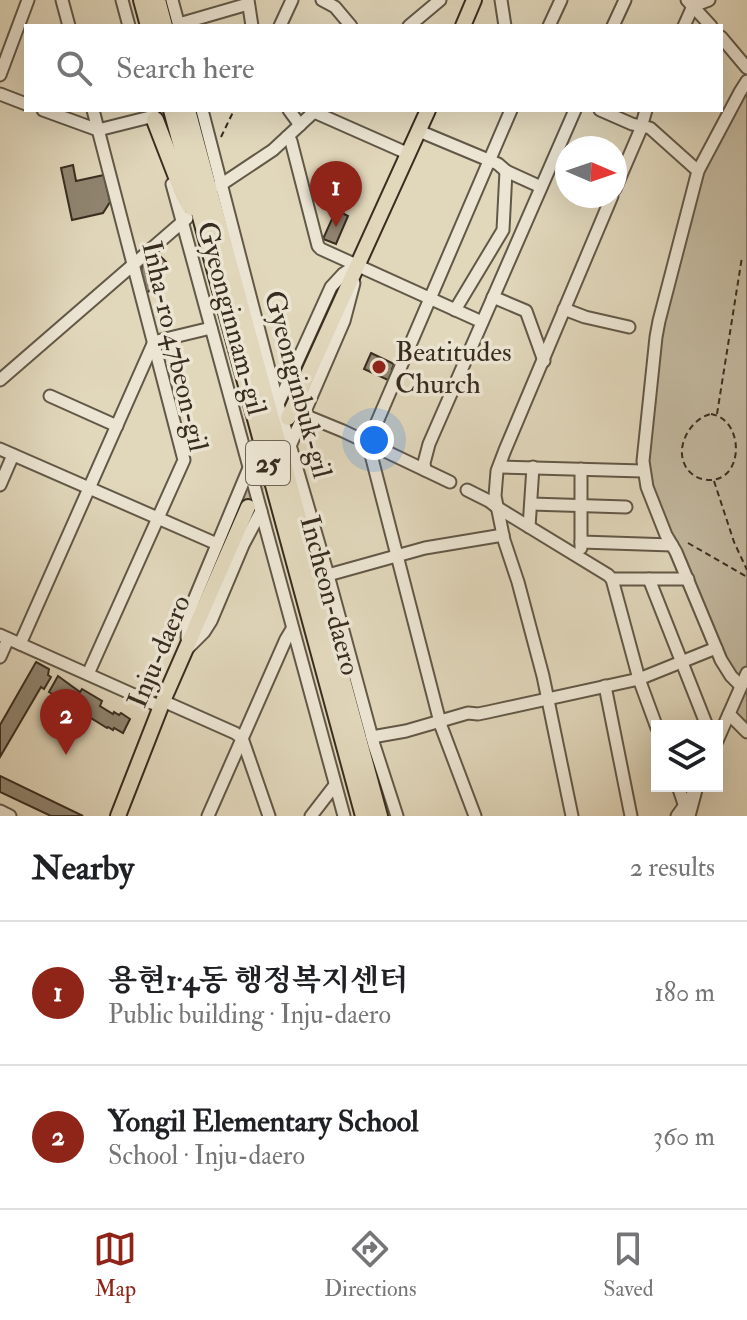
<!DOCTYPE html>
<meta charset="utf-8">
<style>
body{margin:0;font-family:"IM FELL Double Pica","Noto Serif KR",serif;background:#f6f6f6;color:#202124}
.controls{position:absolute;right:24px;bottom:24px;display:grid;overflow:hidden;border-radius:0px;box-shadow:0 8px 32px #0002}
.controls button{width:72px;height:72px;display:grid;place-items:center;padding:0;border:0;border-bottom:2px solid #e0e0e0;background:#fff;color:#202124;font:40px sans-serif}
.compass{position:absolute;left:555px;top:136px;width:72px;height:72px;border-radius:50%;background:#fff;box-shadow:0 8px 32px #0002;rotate:92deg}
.you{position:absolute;left:374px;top:440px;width:28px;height:28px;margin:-20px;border:6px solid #fff;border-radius:50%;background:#1a73e8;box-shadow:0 0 0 12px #1a73e833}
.badge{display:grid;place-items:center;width:52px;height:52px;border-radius:50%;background:#8f2418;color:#fff;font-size:26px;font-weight:700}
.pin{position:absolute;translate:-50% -66px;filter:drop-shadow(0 2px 4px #0008)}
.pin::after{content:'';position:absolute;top:42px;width:28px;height:24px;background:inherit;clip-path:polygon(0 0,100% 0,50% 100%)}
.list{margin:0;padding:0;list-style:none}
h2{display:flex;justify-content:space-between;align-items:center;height:104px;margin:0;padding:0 32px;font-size:34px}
h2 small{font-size:26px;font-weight:400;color:#757577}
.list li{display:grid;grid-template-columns:52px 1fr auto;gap:24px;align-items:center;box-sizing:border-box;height:144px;padding:0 32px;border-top:2px solid #e0e0e0}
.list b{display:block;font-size:30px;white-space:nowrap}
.list p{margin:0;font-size:26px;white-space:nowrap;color:#757577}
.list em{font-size:26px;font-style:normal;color:#757577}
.icon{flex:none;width:44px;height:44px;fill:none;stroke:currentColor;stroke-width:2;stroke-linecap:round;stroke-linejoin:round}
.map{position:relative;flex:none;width:747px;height:816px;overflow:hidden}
.search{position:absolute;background:#fff;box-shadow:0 8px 32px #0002;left:24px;right:24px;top:24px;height:88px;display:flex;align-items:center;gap:20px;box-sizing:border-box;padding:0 28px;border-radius:0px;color:#757577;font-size:30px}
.sheet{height:392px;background:#fff}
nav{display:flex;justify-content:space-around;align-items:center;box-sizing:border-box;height:112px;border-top:2px solid #e0e0e0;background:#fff;font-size:22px;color:#757577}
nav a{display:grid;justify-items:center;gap:4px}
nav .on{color:#8f2418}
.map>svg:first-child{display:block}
.green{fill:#c4baa1;stroke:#7e7460;stroke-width:2}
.building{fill:#908571;stroke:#382d20;stroke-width:2}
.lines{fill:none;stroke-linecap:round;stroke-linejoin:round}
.major-tunnel{stroke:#bfb59c;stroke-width:14;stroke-dasharray:14 7;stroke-linecap:butt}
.minor-casing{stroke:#625847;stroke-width:15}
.major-casing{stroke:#382d20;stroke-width:18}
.highway-casing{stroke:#382d20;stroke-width:20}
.path{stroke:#382d20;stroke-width:2;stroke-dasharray:6 4;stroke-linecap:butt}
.minor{stroke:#ece5d3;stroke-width:11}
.major{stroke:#e1d7bb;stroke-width:14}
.highway{stroke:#e1d7bb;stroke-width:16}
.poi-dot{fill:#8f2418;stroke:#ece5d3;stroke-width:3}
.labels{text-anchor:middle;stroke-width:7;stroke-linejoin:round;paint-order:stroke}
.shield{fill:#ece5d3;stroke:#6e6456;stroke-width:2}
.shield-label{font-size:26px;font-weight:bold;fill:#382d20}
.street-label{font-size:28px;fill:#382d20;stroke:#ece5d3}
.poi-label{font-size:28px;fill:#382d20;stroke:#ece5d3;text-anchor:start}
</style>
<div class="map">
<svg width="747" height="816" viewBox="0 0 747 816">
<rect width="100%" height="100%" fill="#e1d7bb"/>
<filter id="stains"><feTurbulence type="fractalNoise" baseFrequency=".0025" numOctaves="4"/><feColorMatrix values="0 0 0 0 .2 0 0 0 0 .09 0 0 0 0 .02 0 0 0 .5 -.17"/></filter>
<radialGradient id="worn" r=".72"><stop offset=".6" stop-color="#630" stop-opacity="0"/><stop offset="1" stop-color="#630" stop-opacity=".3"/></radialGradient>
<path class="green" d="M747 88V728L735 716 744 692 722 657 643 471 656 338 699 171Z"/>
<g class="building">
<path d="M73 165 76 181 104 175 110 202 103 213 72 220 61 168Z"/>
<path d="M336 210 348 216 336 244 323 239Z"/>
<path d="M157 253 166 262 152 274 155 290 146 292 140 279 142 265Z"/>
<path d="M371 353 394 364 392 369 394 370 388 380 364 369Z"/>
<path d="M36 662 49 669 48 675 51 677 44 689 41 687 0 757V725Z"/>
<path d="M58 676 80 692 82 689 102 701 100 706 113 714 114 712 119 715 121 713 130 719 123 733 114 728 113 730 108 727 107 728 49 692Z"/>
<path d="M0 776 83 816H51L0 792Z"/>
</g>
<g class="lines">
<path class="major-tunnel" d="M248 507 269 460"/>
<defs>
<g id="minor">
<path d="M62 0 69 26"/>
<path d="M122 0 129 26"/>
<path d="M172 0 179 26"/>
<path d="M248 0 252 26"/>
<path d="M322 0 335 7 351 26"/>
<path d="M501 0 505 26"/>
<path d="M687 0 711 26"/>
<path d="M179 24 248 4"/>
<path d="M280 26 292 0"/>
<path d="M409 26 440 0"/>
<path d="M549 26 561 0"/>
<path d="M613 26 625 0"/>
<path d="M684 26 693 6 709 0"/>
<path d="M721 37 747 68"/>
<path d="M0 75 28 0"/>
<path d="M0 94 26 104"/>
<path d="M43 110 98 130 154 116"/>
<path d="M202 110 278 404 328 575 374 745 397 816"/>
<path d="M289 110 300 125"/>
<path d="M600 110 632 124 650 128 698 171"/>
<path d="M314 112 409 154"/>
<path d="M419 131 498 164 506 171 541 187"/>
<path d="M287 137 291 141 318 246 321 249 482 322"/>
<path d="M172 184 344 816"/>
<path d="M219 186 273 150 316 110"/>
<path d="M615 189 640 131 646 110"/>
<path d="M493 297 526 311 544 361"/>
<path d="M564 309 585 317 629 327"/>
<path d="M455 310 503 230 506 171"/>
<path d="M0 380 187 218"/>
<path d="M50 396 117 426"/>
<path d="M278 404 331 287 343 274 357 265"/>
<path d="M304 415 343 431 450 482"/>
<path d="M290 446 344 321 354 283"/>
<path d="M0 449 217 544"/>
<path d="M499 467 643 471"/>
<path d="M425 470 424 463 429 444 575 110"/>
<path d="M0 485 13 455"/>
<path d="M467 490 489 501 498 508 608 575 612 579H688"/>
<path d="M531 504 626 507"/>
<path d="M529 527 533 467"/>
<path d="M581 542 672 545"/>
<path d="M581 548V469"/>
<path d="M328 575 425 548 503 535"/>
<path d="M612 579 639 679 657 728"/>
<path d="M649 579 707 726"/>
<path d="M0 635 161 707"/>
<path d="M187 638 188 622 194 600 249 468"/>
<path d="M20 644 153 344 157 341 211 328"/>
<path d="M189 647 204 632 211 621 243 545 261 511"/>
<path d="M0 657 8 639"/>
<path d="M88 674 184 460 93 110"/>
<path d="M605 686 631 816"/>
<path d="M741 686 731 676 721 660 676 552 666 535 647 487 643 461 656 337 659 321 698 171 740 92 747 81"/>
<path d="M163 701 235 733 242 738 269 816"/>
<path d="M729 714 747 732"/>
<path d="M372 737 406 731 468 713 478 714 488 712 639 679 716 648"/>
<path d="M717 741 747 673"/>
<path d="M678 786 684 804"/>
<path d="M0 811 10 816"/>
<path d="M208 816 286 639 292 629"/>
<path d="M311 816 335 785"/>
<path d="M475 816 441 726 368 443 511 110"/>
<path d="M572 816 543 676 518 582 504 540 495 496 497 471 505 450 612 196"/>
<path d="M677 816 692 795"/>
<path d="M689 816 697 786"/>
</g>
<g id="major">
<path d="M463 26 474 0"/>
<path d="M288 418 428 110"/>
<path d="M118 816 163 701 248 507"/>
</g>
<g id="highway">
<path d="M142 0 149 26"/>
<path d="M157 0 164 26"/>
<path d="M172 110 364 816"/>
<path d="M187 110 379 816"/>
<path d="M155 120 184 195 191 207"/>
</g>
</defs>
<use href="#minor" class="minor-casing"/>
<use href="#major" class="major-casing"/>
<use href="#highway" class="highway-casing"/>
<g class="path">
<path d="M221 137 234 110"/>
<path d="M711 414C747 420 744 489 702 479 694 477 687 471 684 463 676 444 692 418 711 414Z"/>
<path d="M717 414 742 257"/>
<path d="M714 481 734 542 747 570"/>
<path d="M688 543 747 577"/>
</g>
<use href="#minor" class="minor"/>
<use href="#major" class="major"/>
<use href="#highway" class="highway"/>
</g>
<circle class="poi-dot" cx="379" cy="367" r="8"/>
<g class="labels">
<rect class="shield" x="246" y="441" width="44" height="44" rx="6"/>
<g class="shield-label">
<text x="268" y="472">25</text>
</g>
<g class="street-label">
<text transform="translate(233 318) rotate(75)" y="10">Gyeonginnam-gil</text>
<text transform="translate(176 346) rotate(77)" y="10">Inha-ro 47beon-gil</text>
<text transform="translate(299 384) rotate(75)" y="10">Gyeonginbuk-gil</text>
<text transform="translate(331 595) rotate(75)" y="10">Incheon-daero</text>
<text transform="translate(158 651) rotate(-67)" y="10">Inju-daero</text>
</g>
<g class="poi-label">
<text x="395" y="361">Beatitudes<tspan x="395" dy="32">Church</tspan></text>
</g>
</g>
<rect width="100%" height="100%" filter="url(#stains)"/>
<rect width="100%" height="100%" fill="url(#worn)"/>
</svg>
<div class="controls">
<button><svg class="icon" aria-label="layers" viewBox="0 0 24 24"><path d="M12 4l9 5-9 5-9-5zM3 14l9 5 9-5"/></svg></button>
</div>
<svg class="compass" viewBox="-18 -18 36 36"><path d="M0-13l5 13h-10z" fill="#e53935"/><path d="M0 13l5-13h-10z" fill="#757577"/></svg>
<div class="you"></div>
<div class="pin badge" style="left:336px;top:227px">1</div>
<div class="pin badge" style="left:66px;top:755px">2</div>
<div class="search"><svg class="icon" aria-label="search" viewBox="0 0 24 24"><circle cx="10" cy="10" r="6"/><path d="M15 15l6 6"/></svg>Search here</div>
</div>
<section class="sheet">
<h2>Nearby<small>2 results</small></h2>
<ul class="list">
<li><span class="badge">1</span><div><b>용현1·4동 행정복지센터</b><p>Public building · Inju-daero</p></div><em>180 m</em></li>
<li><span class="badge">2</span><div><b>Yongil Elementary School</b><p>School · Inju-daero</p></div><em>360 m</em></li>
</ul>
</section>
<nav>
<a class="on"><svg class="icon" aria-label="map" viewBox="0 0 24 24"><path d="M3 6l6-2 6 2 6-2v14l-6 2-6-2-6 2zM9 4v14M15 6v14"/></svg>Map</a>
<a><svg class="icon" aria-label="directions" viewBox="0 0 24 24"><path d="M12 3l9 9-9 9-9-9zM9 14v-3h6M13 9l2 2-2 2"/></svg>Directions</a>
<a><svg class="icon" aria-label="saved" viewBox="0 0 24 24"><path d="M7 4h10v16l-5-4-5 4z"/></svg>Saved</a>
</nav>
